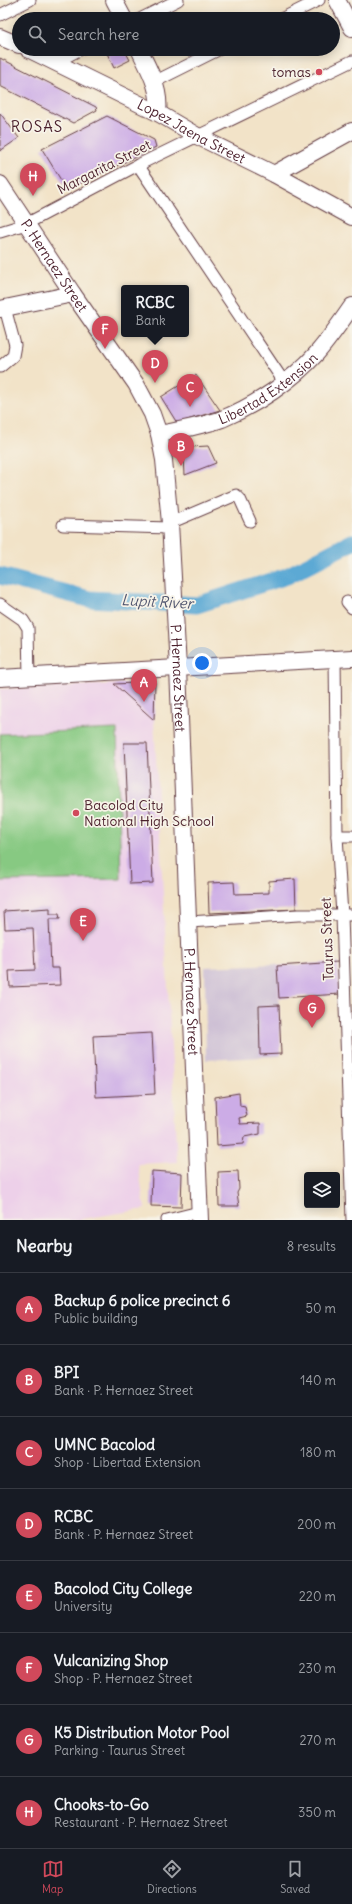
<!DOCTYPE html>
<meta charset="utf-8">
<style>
body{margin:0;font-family:Delius,sans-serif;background:#20242c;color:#f1f3f6}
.controls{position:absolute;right:12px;bottom:12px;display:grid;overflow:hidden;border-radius:4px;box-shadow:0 2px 10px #0003}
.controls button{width:36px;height:36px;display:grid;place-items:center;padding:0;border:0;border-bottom:1px solid #363941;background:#171b24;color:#f1f3f6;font:20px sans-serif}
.you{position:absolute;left:202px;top:663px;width:14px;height:14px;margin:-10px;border:3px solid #fff;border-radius:50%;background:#1a73e8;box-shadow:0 0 0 6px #1a73e833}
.badge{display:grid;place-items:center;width:26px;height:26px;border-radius:50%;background:#d1495b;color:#fff;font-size:13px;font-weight:700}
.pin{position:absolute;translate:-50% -33px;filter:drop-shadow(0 1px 2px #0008)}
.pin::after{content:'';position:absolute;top:21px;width:14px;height:12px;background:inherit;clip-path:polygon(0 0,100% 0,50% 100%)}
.popup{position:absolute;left:121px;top:285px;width:68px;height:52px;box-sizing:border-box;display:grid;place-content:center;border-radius:4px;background:#171b24;filter:drop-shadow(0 1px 3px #0005);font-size:13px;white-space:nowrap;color:#9ea1a6}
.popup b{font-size:15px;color:#f1f3f6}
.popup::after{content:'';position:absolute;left:50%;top:100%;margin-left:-8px;border:8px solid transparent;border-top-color:#171b24}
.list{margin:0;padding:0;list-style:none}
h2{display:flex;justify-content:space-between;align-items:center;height:52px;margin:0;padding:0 16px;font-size:17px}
h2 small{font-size:13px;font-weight:400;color:#9ea1a6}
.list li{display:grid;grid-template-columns:26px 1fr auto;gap:12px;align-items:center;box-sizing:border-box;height:72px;padding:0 16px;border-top:1px solid #363941}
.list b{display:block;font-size:15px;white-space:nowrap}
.list p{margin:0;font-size:13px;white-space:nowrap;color:#9ea1a6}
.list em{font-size:13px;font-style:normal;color:#9ea1a6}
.icon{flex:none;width:22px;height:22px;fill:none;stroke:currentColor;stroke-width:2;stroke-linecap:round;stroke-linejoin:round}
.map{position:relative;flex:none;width:352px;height:1220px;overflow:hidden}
.search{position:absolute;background:#171b24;box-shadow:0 2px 10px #0003;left:12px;right:12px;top:12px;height:44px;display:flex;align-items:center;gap:10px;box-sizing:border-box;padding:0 14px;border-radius:22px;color:#9ea1a6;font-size:15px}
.sheet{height:628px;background:#171b24}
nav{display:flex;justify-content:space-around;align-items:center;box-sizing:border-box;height:56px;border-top:1px solid #363941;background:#171b24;font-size:11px;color:#9ea1a6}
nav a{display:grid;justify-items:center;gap:2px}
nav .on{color:#d1495b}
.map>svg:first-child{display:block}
.built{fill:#edd0e9}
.industrial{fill:#ccbed4}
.green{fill:#87c982;stroke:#687456}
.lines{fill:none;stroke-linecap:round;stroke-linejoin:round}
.river{stroke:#5ba9d4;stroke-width:17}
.building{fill:#ccace6}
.street-casing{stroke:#633c43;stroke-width:13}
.secondary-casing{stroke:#633c43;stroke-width:18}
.street{stroke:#fff;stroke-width:11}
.secondary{stroke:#fff;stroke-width:16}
.poi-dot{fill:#d1495b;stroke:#f7f3e8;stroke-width:1.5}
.labels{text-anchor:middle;stroke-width:3.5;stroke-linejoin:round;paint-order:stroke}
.poi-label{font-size:14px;fill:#4a1f2b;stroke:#f7f3e8;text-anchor:end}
.street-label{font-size:14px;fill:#4a1f2b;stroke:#f7f3e8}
.neighbourhood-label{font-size:15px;letter-spacing:1px;fill:#4a1f2b;stroke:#f7f3e8}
.water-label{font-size:15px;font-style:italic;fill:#51566f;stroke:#f7f3e8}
</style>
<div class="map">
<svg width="352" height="1220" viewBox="0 0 352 1220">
<rect width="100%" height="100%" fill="#f7f3e8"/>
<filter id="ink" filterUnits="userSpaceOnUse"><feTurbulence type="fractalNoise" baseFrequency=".025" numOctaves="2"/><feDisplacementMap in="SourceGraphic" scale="8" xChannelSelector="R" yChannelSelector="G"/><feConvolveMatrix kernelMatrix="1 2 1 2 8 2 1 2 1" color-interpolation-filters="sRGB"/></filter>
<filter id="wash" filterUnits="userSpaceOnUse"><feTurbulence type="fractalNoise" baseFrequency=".012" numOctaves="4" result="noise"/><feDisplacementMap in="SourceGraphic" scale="16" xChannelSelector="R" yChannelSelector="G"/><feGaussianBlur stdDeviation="0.9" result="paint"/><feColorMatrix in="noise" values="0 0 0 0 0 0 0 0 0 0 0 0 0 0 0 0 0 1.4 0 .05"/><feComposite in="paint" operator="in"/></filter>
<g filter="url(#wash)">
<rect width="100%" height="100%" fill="#f2e3c8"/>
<path class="built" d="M114 684 154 720 177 1162 138 1164 145 1209 75 1220H0V689Z"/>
<path class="industrial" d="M277 964 281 1056 206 1060 205 967Z"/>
<path class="green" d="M117 729 121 879 0 881V734Z"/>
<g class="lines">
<path class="river" d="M0 576 89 599 197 605 287 576 352 542"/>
</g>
<g id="blocks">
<g class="building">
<path d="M105 49H124L130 60 114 68Z"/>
<path d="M0 58 96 107 97 110 73 123 0 86Z"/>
<path d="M0 113 19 138 0 151Z"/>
<path d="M107 116 154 140 156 147 67 190 42 149Z"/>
<path d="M196 375 220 410 177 423 161 397Z"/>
<path d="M208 446 216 463 185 475 184 456 191 447Z"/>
<path d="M155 682 154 720 114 684Z"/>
<path d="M124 743H147L153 883 130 884Z"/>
<path d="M295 879 296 909 209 913 208 883 234 882 235 894 269 893V881Z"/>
<path d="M50 908V914H59L60 919H49L51 968H59L60 985 10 987 9 971 35 970 33 928 5 929 4 911Z"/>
<path d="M338 962 340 994 279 998 277 966Z"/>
<path d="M279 1005 281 1054 260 1055 259 1006Z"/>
<path d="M152 1033 155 1094 96 1097 93 1036Z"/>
<path d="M239 1093 240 1106 245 1107 247 1116 239 1118 240 1124 260 1123V1134L244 1137 243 1144 217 1146 215 1097Z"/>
<path d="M152 1171 182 1173 181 1207 151 1206Z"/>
<path d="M238 1171 239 1189 237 1193 239 1206H219L218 1172Z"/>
</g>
</g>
</g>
<g filter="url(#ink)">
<use href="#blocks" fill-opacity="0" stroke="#633c43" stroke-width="1"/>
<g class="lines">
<defs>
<g id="street">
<path d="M0 15 30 0"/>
<path d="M140 19 178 0"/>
<path d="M281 19 319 0"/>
<path d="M56 62 81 49"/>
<path d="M154 82 220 49"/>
<path d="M138 165 284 382"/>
<path d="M0 232 26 224 138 165 352 61"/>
<path d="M0 367 13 356 15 345 5 308"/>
<path d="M170 523 236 495 240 499 250 521"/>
<path d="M63 525 170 528"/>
<path d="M347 602 352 608"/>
<path d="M0 604 23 620 28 628 29 677"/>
<path d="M335 657 337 836 342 915 352 1220"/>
<path d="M337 836H352"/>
<path d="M189 922 298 915H352"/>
<path d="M167 1220 199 1212"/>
</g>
<g id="secondary">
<path d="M114 0 124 19"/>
<path d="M337 0 352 28"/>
<path d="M0 37 19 45"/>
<path id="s1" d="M28 49 158 113 199 137 274 174 352 217"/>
<path d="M139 49C149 70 161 89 158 113"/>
<path d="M274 174 352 131"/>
<path id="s2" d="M0 184 73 294 136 384 152 414 159 434 164 460 170 523 178 668 200 1220"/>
<path d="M0 309 73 294"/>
<path id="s3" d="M159 434C180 430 202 426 222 419 256 405 292 381 317 353 330 338 341 322 352 306"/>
<path d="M0 678 352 658"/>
</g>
</defs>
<use href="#street" class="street-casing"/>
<use href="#secondary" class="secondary-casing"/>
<use href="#street" class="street"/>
<use href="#secondary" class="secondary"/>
</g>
</g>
<g class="poi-dot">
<circle cx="319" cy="72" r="4"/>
<circle cx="76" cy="813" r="4"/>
</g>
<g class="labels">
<g class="poi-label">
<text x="311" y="77">tomas</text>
<text x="84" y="810" text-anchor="start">Bacolod City<tspan x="84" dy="16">National High School</tspan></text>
</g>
<g class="street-label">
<text dy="5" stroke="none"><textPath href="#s1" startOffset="183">Lopez Jaena Street</textPath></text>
<text transform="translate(104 167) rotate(-27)" y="5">Margarita Street</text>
<text dy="5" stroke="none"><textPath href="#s2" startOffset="98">P. Hernaez Street</textPath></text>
<text dy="5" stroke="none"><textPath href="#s3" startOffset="120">Libertad Extension</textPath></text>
<text dy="5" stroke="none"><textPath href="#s2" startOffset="542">P. Hernaez Street</textPath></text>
<text transform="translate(327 939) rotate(-92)" y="5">Taurus Street</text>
<text dy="5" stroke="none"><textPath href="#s2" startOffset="866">P. Hernaez Street</textPath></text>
</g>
<g class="neighbourhood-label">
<text x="37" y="132">ROSAS</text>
</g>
<g class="water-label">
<text transform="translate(157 602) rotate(3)" y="5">Lupit River</text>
</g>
</g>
</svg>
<div class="controls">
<button><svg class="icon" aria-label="layers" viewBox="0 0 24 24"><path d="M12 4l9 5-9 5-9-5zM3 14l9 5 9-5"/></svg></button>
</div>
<div class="you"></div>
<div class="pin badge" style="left:144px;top:702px">A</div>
<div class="pin badge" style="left:181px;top:466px">B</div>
<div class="pin badge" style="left:190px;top:407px">C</div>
<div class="pin badge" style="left:155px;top:383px">D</div>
<div class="popup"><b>RCBC</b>Bank</div>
<div class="pin badge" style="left:83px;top:941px">E</div>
<div class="pin badge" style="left:105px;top:349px">F</div>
<div class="pin badge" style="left:312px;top:1028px">G</div>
<div class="pin badge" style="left:33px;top:196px">H</div>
<div class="search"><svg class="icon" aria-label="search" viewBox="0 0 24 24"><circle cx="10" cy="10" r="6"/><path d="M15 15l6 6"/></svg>Search here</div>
</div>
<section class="sheet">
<h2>Nearby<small>8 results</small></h2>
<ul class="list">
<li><span class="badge">A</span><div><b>Backup 6 police precinct 6</b><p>Public building</p></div><em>50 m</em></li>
<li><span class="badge">B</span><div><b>BPI</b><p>Bank · P. Hernaez Street</p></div><em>140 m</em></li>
<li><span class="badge">C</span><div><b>UMNC Bacolod</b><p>Shop · Libertad Extension</p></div><em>180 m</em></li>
<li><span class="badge">D</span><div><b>RCBC</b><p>Bank · P. Hernaez Street</p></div><em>200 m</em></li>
<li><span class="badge">E</span><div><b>Bacolod City College</b><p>University</p></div><em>220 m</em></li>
<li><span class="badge">F</span><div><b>Vulcanizing Shop</b><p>Shop · P. Hernaez Street</p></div><em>230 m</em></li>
<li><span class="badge">G</span><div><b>K5 Distribution Motor Pool</b><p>Parking · Taurus Street</p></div><em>270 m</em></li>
<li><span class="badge">H</span><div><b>Chooks-to-Go</b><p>Restaurant · P. Hernaez Street</p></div><em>350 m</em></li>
</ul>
</section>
<nav>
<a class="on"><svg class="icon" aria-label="map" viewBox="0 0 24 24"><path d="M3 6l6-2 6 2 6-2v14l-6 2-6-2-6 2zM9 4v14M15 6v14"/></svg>Map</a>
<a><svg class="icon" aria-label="directions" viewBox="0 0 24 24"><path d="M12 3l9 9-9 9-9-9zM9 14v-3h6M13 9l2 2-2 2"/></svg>Directions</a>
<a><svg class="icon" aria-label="saved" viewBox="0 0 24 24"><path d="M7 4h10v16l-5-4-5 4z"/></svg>Saved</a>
</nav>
